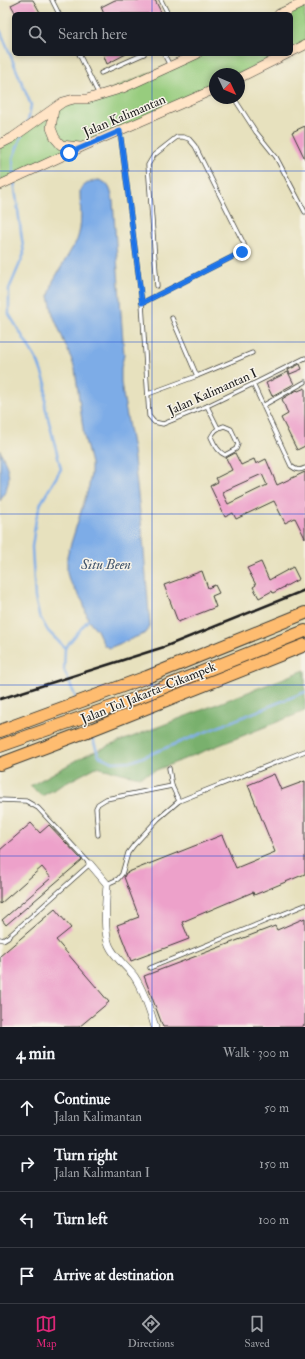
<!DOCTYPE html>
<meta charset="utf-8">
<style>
body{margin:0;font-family:"IM FELL Double Pica",serif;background:#242831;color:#f1f3f6}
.compass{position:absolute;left:209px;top:68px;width:36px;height:36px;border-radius:50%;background:#171b24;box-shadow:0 2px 6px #0003;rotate:134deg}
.stop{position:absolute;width:12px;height:12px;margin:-9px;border:3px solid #1a73e8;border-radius:50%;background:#fff}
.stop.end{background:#1a73e8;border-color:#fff;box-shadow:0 1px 4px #0008}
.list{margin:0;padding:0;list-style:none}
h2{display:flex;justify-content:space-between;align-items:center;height:52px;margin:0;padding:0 16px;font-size:17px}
h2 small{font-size:13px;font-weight:400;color:#9ea1a6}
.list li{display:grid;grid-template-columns:26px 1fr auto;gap:12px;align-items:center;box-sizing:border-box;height:56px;padding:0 16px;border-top:1px solid #363941}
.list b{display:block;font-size:15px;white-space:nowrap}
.list p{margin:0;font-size:13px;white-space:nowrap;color:#9ea1a6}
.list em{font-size:13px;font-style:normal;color:#9ea1a6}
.icon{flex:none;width:22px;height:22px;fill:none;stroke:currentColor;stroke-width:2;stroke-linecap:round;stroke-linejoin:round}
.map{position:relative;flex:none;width:305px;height:1027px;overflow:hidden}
.search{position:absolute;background:#171b24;box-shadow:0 2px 6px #0003;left:12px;right:12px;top:12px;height:44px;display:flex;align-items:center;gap:10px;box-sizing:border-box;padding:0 14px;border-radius:6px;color:#9ea1a6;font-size:15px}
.sheet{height:276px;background:#171b24}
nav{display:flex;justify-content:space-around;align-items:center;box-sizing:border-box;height:56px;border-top:1px solid #363941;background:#171b24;font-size:11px;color:#9ea1a6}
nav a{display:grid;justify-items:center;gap:2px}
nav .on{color:#db2777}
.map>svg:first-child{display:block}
.green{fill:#97cc7e;stroke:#5a744d}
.forest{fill:#79b06d;stroke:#4a6644}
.water{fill:#7dace7;stroke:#4c6482}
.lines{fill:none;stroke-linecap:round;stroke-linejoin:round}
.stream{stroke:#7dace7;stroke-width:2.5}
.building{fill:#eda1ca;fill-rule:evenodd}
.lane-casing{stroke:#3a3a34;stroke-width:5}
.street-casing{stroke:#3a3a34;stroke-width:8}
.secondary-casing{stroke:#3a3a34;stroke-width:10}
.highway-casing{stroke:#3a3a34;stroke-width:14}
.lane{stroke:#fff;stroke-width:3.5}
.street{stroke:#fff;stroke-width:7}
.secondary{stroke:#ffe4c6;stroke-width:9}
.highway{stroke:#febc70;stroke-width:12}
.rail{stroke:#1c1c1c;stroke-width:2.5}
.route{stroke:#1a73e8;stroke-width:5}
.grid{fill:none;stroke:#1d4ed8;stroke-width:1;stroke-opacity:0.55}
.labels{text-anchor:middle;stroke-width:3;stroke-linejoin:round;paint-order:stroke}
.street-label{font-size:13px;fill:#1c1c1c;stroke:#f7f3e8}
.water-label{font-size:14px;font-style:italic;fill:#43566d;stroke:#f7f3e8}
</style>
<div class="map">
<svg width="305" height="1027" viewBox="0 0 305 1027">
<rect width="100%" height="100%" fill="#f7f3e8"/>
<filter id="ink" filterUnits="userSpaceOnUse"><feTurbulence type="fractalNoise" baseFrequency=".025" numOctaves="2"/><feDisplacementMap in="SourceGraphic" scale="8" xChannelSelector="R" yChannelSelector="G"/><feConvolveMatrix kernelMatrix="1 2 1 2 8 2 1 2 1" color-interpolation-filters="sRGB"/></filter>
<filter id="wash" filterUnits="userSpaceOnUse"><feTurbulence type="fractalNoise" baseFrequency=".012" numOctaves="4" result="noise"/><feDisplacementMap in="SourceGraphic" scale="16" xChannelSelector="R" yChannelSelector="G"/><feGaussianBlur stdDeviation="0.9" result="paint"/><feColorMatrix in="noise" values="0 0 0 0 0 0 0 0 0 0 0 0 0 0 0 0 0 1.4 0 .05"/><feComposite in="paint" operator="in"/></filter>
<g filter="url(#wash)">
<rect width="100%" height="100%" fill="#e7e1be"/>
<g class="green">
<path d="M305 2V43L291 50V14H279Z"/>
<path d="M197 54H282L239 74H215V86L0 185V144L54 109 87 99Z"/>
</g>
<path class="forest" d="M305 670V711L139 777 96 767 42 796 30 786 88 754Z"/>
<g class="water">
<path d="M99 180C110 183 111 191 113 201L124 355 121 368V383L133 450 143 539 150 626 148 630 146 633 109 648 104 645 97 630 88 620 83 602 69 580 67 573V556L89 486 91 473V464L84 436 75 369 71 358 53 315 49 296 53 281 77 240C83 224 80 207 80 191 84 183 92 181 99 180Z"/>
<path d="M0 450C10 473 13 479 0 501Z"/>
</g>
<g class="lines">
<g class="stream">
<path d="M0 30 31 105 29 117 26 125"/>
<path d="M14 176 13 158 22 135"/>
<path d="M14 181 24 254 9 289V314L38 362 46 384 45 406 61 469 41 503 36 519 32 547 35 598 39 615 48 631 65 648 64 670 76 698"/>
<path d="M65 648 88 620"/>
<path d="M91 735 99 756 113 762 133 761 305 692"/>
</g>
</g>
<g id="blocks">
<g class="building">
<path d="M21 0H33L41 14H16L11 5Z"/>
<path d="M115 0H155L162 14H104L101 7Z"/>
<path d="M103 54H126L107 64Z"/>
<path d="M305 126V159L292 132Z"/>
<path d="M300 364 302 369 290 374 288 370Z"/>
<path d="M288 372 294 384 272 396 266 383Z"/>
<path d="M305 388V446L297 450 281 418 288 414 282 399 297 390 298 391Z"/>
<path d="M235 453 241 465 254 459 256 464 266 459 277 485 305 472V538L295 518 285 523 274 501 236 519 233 513 225 517 210 486 218 482 216 478 232 470 226 458ZM262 474 267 485 228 504 222 492Z"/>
<path d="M261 562 269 580 293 567 299 579 273 593 272 591 259 598 253 587 256 585 247 568Z"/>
<path d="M202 571 208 588 215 585 219 593 212 596 216 607 178 622 164 585Z"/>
<path d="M274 774 281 790 305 781V874L254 895 253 892 182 922 189 939 131 961 117 925 139 917 124 877 126 873 222 835 236 868 275 852 248 785Z"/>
<path d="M31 823 40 833 49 825 82 860 6 925 2 920 51 878 42 867 0 904V850Z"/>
<path d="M55 909 71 928 56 940 109 1002 79 1027H0V956Z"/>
<path d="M305 918V1025L301 1027H163L144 976 275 926 277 930Z"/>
</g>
</g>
</g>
<g filter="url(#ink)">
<use href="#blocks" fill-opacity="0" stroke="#3a3a34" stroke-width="1"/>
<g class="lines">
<defs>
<g id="lane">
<path d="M52 0 59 14"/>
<path d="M161 0 168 14"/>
<path d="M79 54 99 95"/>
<path d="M164 54 170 66"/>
<path d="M101 73 144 54"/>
<path d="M234 98 256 132 276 157 305 212"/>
<path d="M120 131 142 303 149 416 154 422 163 424 207 406 253 384 305 358"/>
<path d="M142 303 242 252 244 248V244L195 146 189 139 183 137H177L154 155 148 165 157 286"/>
<path d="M197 376 252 353"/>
<path d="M253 384 291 466C296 470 299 471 305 468"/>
<path d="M148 394 197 376 172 318"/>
<path d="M264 405 305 382"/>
<path d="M207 406 218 428"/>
<path d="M224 426 231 429 238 444 236 449 225 455C218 452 214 444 211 437 214 431 217 428 224 426Z"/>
<path d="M169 768 172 786 179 801"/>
<path d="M0 800 26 801 38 808 90 864 8 937 3 940 0 939"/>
<path d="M98 835 96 808 98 804 106 799 172 786"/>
<path d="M107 884 118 879 122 874 128 853 134 845 158 819 179 801 305 751"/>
<path d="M150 968 305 905"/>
</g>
<path id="street" d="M90 864 107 884C106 900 103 930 109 945 114 957 126 966 134 976 144 991 150 1010 155 1027"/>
<g id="secondary">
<path d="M279 14 305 2"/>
<path d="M291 52 305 45"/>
<path d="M239 78 287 54"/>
<path d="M54 109 51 128 55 138 61 145 80 147"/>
<path d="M0 144 12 138 63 102 74 99H87L123 88 197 54"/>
<path d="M0 185 82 147 215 89"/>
</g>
<g id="highway">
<path d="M0 731 147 677 305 613"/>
<path d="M0 746 129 701 305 631"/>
<path d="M0 764 93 729 305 645"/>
</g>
</defs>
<use href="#lane" class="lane-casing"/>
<use href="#street" class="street-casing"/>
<use href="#secondary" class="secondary-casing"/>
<use href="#highway" class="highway-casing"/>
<use href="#lane" class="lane"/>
<use href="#street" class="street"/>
<use href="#secondary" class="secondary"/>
<use href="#highway" class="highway"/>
<path class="rail" d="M0 699 164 647 305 590"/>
</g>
</g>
<g class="lines" filter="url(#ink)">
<path class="route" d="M69 153 120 131 142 303 242 252"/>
</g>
<path class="grid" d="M152 0V14M152 54V1027M0 171H305M0 342H305M0 514H305M0 685H305M0 856H305"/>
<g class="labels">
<g class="street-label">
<text transform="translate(124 115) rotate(-23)" y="5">Jalan Kalimantan</text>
<text transform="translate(212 391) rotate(-24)" y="5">Jalan Kalimantan I</text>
<text transform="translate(148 692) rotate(-22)" y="5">Jalan Tol Jakarta–Cikampek</text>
</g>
<g class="water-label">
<text x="106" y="569">Situ Been</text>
</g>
</g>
</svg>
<svg class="compass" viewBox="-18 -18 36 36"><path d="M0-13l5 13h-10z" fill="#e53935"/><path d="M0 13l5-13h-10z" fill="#9ea1a6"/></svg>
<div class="stop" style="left:69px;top:153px"></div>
<div class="stop end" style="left:242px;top:252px"></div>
<div class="search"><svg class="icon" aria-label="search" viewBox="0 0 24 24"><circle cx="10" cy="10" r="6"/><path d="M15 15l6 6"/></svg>Search here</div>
</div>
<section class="sheet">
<h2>4 min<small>Walk · 300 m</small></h2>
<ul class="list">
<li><svg class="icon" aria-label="ahead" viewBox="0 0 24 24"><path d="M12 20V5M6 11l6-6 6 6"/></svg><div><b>Continue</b><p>Jalan Kalimantan</p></div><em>50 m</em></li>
<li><svg class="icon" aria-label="right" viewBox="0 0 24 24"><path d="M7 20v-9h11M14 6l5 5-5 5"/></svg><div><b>Turn right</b><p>Jalan Kalimantan I</p></div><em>150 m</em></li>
<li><svg class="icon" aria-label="left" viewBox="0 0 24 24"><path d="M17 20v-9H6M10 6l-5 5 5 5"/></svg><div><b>Turn left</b></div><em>100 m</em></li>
<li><svg class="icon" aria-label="arrive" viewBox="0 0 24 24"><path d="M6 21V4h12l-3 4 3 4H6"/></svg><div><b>Arrive at destination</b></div></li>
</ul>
</section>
<nav>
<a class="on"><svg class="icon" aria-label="map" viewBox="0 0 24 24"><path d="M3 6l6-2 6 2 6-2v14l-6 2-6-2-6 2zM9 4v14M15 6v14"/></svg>Map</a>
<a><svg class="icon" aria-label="directions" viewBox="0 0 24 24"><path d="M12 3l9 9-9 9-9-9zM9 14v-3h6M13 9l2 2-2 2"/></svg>Directions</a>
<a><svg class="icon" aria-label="saved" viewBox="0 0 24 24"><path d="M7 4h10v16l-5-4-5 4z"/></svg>Saved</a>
</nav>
